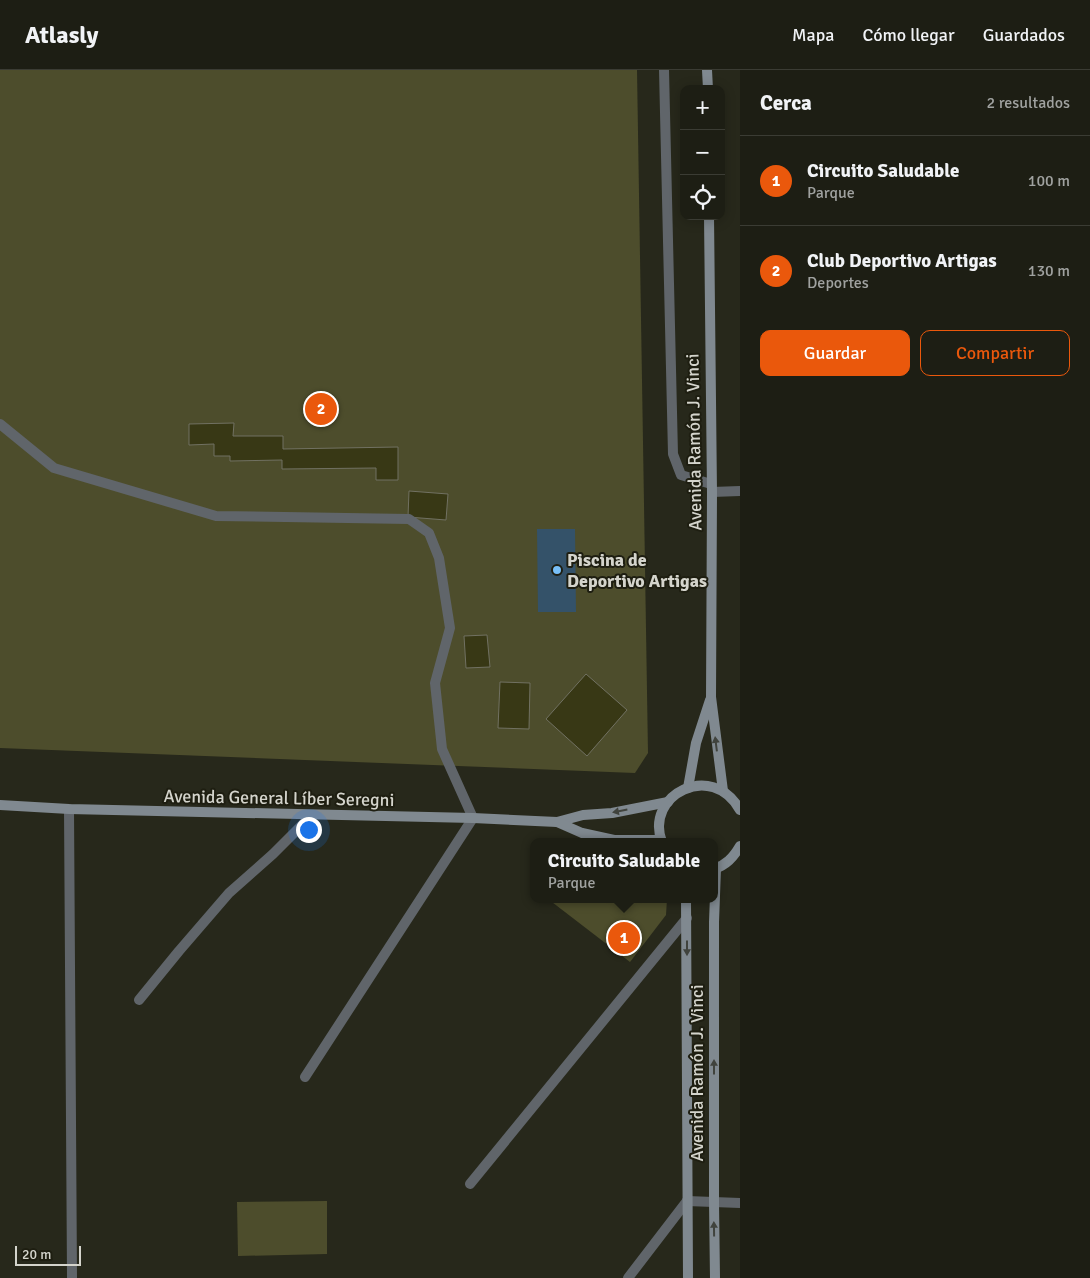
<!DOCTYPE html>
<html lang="es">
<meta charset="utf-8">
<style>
body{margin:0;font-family:Signika,sans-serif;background:#25271d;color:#f1f3f6}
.controls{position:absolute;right:15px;top:15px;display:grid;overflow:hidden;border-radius:10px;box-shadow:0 2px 12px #0003}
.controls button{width:45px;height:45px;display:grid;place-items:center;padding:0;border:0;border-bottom:1px solid #3b3c34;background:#1d1e14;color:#f1f3f6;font:25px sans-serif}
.scale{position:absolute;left:15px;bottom:12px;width:66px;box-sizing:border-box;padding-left:5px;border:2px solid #d4d4cc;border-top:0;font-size:14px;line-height:18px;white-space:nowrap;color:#d4d4cc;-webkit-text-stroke:4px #1e1e11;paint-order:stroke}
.you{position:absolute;left:308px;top:759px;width:18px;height:18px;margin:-12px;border:4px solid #fff;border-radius:50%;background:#1a73e8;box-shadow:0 0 0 8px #1a73e833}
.badge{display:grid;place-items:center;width:32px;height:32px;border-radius:50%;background:#ea580c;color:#fff;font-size:16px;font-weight:700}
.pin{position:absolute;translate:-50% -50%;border:2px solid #fff;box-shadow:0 1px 5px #0006}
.popup{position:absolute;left:530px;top:768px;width:188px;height:65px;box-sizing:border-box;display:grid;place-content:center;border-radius:10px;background:#1d1e14;filter:drop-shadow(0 1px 4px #0005);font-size:16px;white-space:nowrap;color:#a0a2a0}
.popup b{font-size:19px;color:#f1f3f6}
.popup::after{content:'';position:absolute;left:50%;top:100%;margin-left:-10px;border:10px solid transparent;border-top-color:#1d1e14}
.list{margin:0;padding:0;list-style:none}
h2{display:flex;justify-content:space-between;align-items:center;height:65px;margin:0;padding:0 20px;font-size:21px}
h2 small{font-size:16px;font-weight:400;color:#a0a2a0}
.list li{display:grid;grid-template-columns:32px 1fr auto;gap:15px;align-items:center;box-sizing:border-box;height:90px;padding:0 20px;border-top:1px solid #3b3c34}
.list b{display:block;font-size:19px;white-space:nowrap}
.list p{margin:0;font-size:16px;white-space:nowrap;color:#a0a2a0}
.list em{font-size:16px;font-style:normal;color:#a0a2a0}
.actions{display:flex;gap:10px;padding:15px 20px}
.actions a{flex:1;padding:11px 0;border:1px solid #ea580c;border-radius:10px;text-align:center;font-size:18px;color:#ea580c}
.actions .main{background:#ea580c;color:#fff}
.icon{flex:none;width:28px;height:28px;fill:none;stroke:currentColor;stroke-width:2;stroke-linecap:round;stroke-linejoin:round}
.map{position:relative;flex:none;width:740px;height:1208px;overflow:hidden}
header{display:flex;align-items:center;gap:30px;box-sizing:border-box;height:70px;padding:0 25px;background:#1d1e14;border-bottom:1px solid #3b3c34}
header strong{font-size:24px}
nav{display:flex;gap:28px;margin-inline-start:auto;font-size:18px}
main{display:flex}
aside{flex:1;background:#1d1e14}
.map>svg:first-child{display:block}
.green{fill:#4d4d2c}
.water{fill:#345269}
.building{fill:#383815;stroke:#717162}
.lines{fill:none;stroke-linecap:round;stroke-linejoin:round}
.lane{stroke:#60656a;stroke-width:10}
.street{stroke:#60656a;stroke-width:10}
.secondary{stroke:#808990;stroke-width:10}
.oneway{fill:#40433d}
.poi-dot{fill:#78bff7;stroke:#1e1e11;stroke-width:2}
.labels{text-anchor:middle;stroke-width:4;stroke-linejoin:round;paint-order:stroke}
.street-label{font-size:18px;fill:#d4d4cc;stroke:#1e1e11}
.poi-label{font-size:18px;font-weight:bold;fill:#d4d4cc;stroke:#1e1e11;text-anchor:start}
</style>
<header>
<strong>Atlasly</strong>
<nav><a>Mapa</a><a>Cómo llegar</a><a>Guardados</a></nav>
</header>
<main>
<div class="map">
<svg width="740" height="1208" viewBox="0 0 740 1208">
<rect width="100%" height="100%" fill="#27281b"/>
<g class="green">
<path d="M0 0H637L648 683 635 703 0 678Z"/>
<path d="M548 829H667L666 845 630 892Z"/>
<path d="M327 1131V1184L238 1186 237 1132Z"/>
</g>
<path class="water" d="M537 459H575L576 542H538Z"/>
<g class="building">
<path d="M234 353 233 366H283V379L398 377V410H376V398L282 399V390L230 391V386H214V374L189 375V354Z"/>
<path d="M409 421 448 424 446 450 408 447Z"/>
<path d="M487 565 490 597 466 598 464 566Z"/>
<path d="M586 604 627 640 587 686 546 649Z"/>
<path d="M500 612 530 613 529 659 498 658Z"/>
</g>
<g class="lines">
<g class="lane">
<path d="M0 354 54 398 216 446 409 449 429 463 439 488 450 558 435 613 442 679 473 748 305 1007"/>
<path d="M139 930 179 881 229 823 273 784 312 745"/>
<path d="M470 1114 687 848"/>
<path d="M628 1208 687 1131"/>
</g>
<g class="street">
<path d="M664 0 673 384 681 405 711 414"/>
<path d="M712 422 740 421"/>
<path d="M69 739 72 1208"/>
<path d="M687 1131 740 1133"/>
</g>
<g class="secondary">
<path d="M707 0 708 19"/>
<path d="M709 146 712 422 711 627 723 721"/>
<path d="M688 718 696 673 710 630"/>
<path d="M0 735 69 739 473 748 557 752 583 745 612 743 668 732"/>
<path d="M557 752 582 763 614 770H661"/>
<path d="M662 772C644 725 712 690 740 740"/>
<path d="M714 799C726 795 733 788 740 776"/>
<path d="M686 829 688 1208"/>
<path d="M715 1208 714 1132V852L716 799"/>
</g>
</g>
<defs><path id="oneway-solid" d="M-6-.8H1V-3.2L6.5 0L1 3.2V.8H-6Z" transform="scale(1.25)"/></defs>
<g class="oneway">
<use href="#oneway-solid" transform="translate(716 674) rotate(-97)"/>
<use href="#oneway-solid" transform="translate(620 741) rotate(169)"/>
<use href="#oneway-solid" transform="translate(687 878) rotate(90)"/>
<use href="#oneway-solid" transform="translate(714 997) rotate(-90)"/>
<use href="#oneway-solid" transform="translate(714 1159) rotate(-91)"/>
</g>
<circle class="poi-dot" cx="557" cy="500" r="5"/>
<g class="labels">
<g class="street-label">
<text transform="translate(694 372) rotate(-91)" y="6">Avenida Ramón J. Vinci</text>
<text transform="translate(279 728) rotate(1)" y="6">Avenida General Líber Seregni</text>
<text transform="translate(697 1003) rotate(-90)" y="6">Avenida Ramón J. Vinci</text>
</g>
<g class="poi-label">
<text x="567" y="496">Piscina de<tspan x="567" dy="21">Deportivo Artigas</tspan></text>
</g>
</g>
</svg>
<div class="controls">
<button>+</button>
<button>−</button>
<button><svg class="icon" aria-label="locate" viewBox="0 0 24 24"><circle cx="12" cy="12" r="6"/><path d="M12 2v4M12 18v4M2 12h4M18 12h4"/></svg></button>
</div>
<div class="scale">20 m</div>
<div class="you"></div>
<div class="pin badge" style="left:624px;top:868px">1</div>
<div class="popup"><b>Circuito Saludable</b>Parque</div>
<div class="pin badge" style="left:321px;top:339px">2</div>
</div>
<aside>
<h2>Cerca<small>2 resultados</small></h2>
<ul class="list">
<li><span class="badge">1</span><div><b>Circuito Saludable</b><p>Parque</p></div><em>100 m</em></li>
<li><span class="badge">2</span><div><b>Club Deportivo Artigas</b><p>Deportes</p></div><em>130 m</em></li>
</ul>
<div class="actions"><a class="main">Guardar</a><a>Compartir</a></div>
</aside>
</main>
